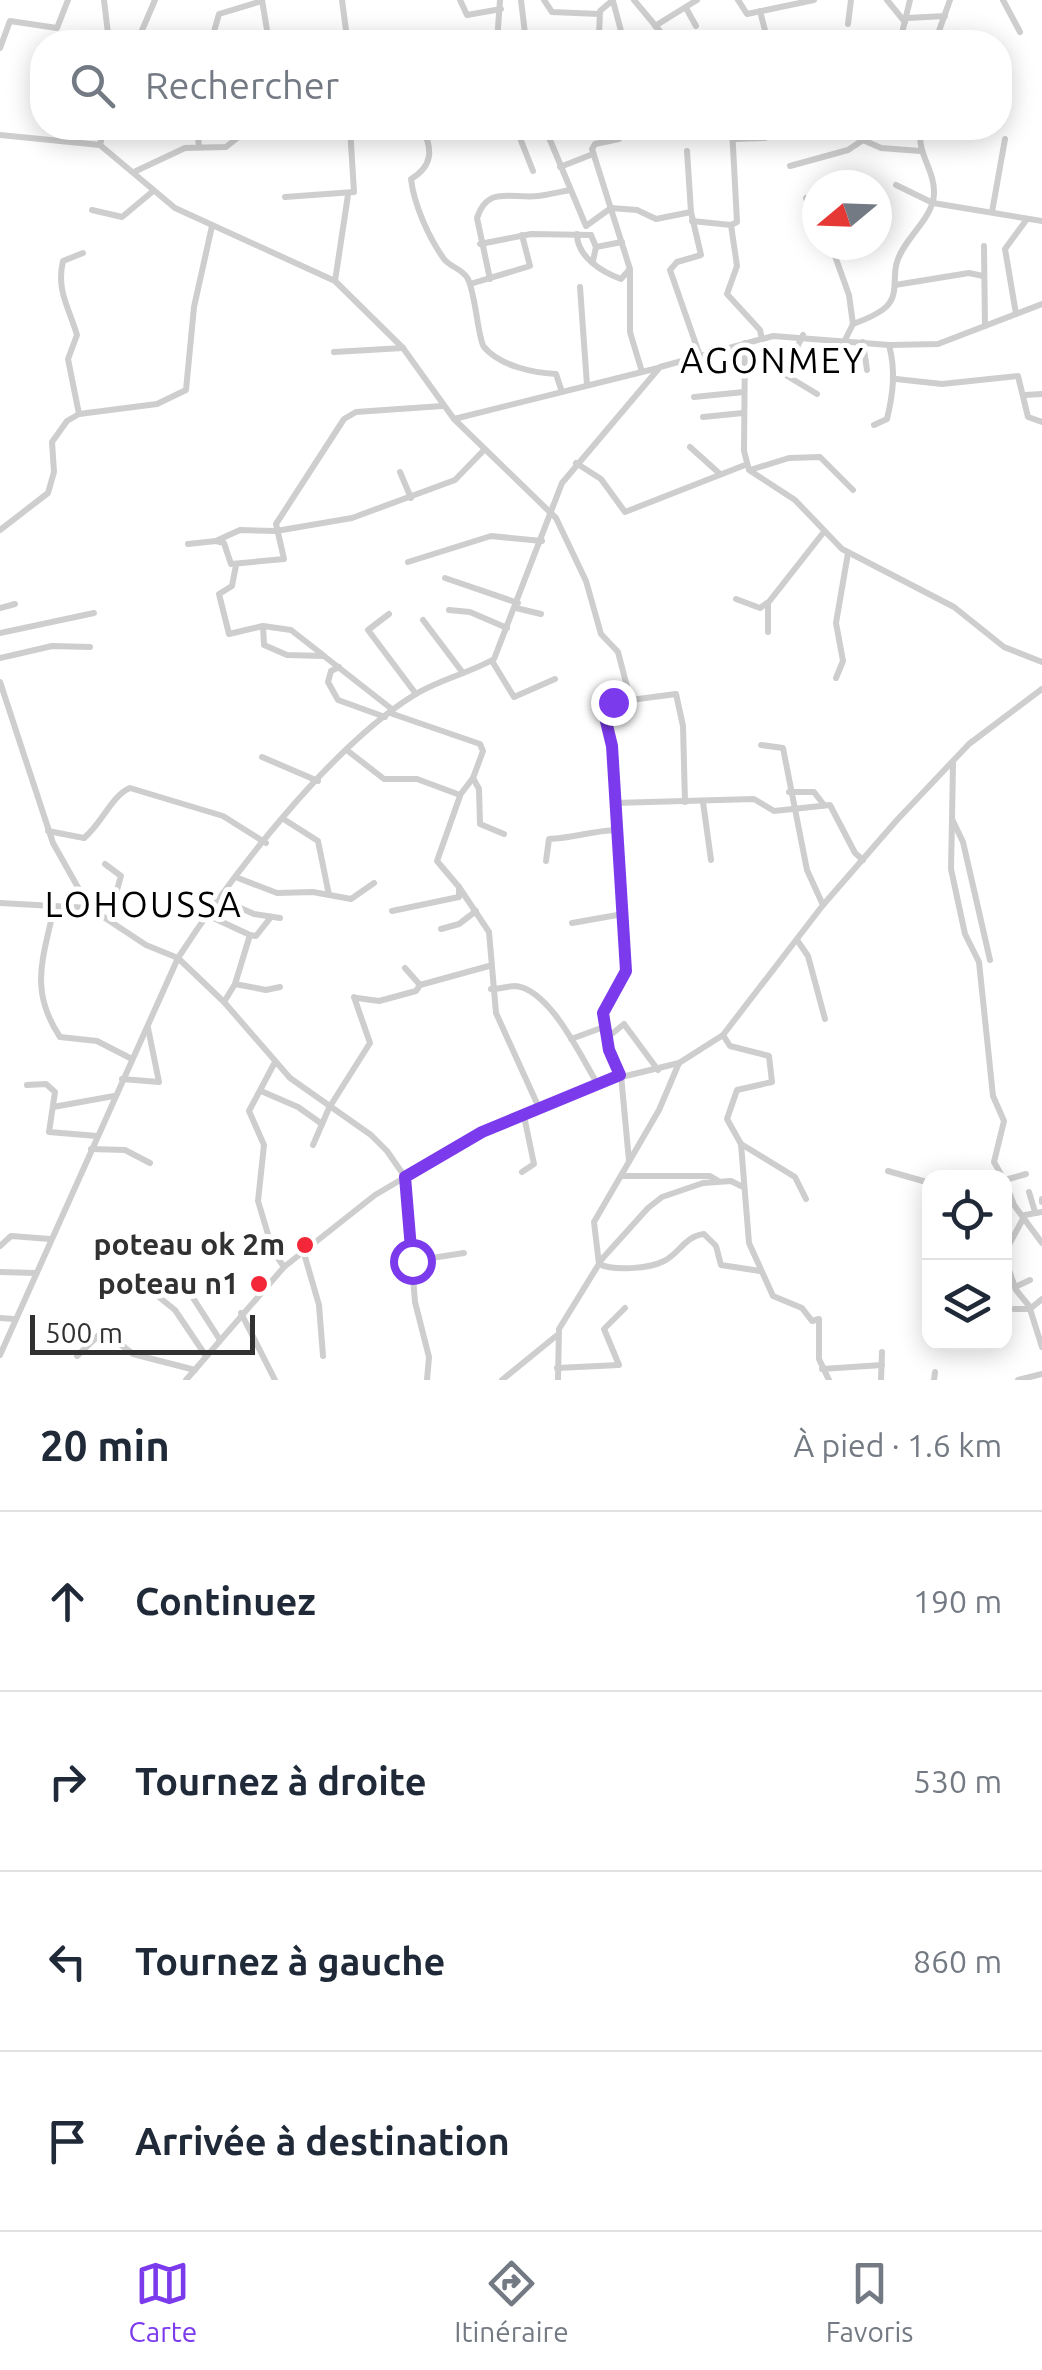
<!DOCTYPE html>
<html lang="fr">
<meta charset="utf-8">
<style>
body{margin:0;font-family:Ubuntu,sans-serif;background:#f2f2f3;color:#1f2937}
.controls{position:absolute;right:30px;bottom:30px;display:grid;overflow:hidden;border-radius:20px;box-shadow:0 5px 25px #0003}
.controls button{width:90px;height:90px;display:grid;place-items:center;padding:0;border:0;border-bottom:2px solid #e0e1e3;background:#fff;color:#1f2937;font:50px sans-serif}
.compass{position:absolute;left:802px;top:170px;width:90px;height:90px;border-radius:50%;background:#fff;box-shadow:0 5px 25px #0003;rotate:251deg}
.scale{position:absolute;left:30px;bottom:25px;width:225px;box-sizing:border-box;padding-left:10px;border:5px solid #313131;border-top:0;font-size:28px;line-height:35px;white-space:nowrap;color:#313131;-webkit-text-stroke:8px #fff;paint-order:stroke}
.stop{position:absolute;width:30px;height:30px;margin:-22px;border:8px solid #7c3aed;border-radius:50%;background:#fff}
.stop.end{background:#7c3aed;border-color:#fff;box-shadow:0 2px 10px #0008}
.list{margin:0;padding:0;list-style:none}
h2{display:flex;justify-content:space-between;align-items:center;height:130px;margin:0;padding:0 40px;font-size:42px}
h2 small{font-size:32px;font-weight:400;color:#747a83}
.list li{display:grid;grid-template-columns:65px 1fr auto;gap:30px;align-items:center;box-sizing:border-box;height:180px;padding:0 40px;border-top:2px solid #e0e1e3}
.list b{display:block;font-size:38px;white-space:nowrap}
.list em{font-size:32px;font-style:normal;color:#747a83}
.icon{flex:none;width:55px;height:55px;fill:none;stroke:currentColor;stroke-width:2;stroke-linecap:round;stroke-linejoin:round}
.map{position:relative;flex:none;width:1042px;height:1380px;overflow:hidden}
.search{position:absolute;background:#fff;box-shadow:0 5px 25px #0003;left:30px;right:30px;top:30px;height:110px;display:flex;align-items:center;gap:25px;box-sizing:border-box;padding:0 35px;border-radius:40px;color:#747a83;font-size:38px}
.sheet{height:850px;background:#fff}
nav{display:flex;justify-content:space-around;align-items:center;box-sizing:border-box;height:140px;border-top:2px solid #e0e1e3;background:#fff;font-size:28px;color:#747a83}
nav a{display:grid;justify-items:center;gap:5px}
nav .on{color:#7c3aed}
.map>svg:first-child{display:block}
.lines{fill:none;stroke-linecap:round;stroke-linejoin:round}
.minor{stroke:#cecece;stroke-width:6}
.route{stroke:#7c3aed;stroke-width:12}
.poi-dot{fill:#f32738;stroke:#fff;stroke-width:4}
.labels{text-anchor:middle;stroke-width:10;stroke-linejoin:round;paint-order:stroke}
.poi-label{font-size:30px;font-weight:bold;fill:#313131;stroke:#fff;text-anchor:end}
.quarter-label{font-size:35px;letter-spacing:2.5px;fill:#000;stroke:#fff}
</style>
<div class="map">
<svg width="1042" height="1380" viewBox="0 0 1042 1380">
<rect width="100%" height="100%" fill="#fff"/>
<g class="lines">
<g class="minor">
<path d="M104 0 109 42"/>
<path d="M262 0 269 42"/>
<path d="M342 0 347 38"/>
<path d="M460 0 467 15 501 9"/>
<path d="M521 0 526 42"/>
<path d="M544 0 552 12 599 14"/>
<path d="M634 0 669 42"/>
<path d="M738 0 747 14 814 0"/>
<path d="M887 0 905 22"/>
<path d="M1003 0 1020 32"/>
<path d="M613 1 624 42"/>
<path d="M686 8 696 26"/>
<path d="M760 11 768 42"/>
<path d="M907 18 945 16"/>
<path d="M848 24 851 0"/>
<path d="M655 26 697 0"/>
<path d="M347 39 421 38 425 42"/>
<path d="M137 42 155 0"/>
<path d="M211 42 219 14 262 1"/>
<path d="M497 42 500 0"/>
<path d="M587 42 599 35 600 11 613 0"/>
<path d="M847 42H848"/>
<path d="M894 42 902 33 910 0"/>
<path d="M935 42 950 0"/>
<path d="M0 48 10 21 57 28 68 0"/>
<path d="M197 128 199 147"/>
<path d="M422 128C433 149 433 166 411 179 414 205 429 238 444 259 451 268 462 268 468 279 476 296 478 339 484 347 500 366 534 373 556 374L562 392"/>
<path d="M465 128 468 132"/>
<path d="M516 128 533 171"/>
<path d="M545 128 586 226 611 208 637 210 656 219 691 212"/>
<path d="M864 128 863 140 881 148 920 151"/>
<path d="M628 130 619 139 595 144 592 149 630 269V332L642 372"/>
<path d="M0 135 100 145 175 208 335 281 403 348 454 419 658 368"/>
<path d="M733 139 765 138V132L790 128"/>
<path d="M100 145 104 128"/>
<path d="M687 151 691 212 701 255 677 262 670 270 700 356"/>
<path d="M790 166 848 150 863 140"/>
<path d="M560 167 593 154"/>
<path d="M136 171 185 148 226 147 241 135"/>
<path d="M896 185 933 203 1042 221"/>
<path d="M285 197 354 192 350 128"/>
<path d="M806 198H813L817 206"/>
<path d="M92 210 122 217 152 192"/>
<path d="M992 212 1005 139"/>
<path d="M692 221 731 225 737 266 727 294 760 330 762 339"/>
<path d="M731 225 737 222 732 128"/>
<path d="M577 234C577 257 602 272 621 279L629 270"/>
<path d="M591 235 596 247 593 261"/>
<path d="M480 244 531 234 591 235"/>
<path d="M831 245 849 295 853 324"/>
<path d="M984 246 985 326"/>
<path d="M596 247 622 242"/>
<path d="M490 279 477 218C488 185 511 199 538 196 548 195 559 192 570 190"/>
<path d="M335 281 348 195"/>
<path d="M470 284 530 266 522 235"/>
<path d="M895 285 969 273 983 276"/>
<path d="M580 287 587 385"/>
<path d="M1016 314 1005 249 1027 219"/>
<path d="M803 335 784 374 817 394"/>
<path d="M845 340 853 324C864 320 879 314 887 306 899 293 892 277 897 262 904 238 933 219 934 194 935 169 916 154 921 128"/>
<path d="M863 342 867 370"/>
<path d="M745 343 744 451 749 470 795 500 842 549 954 607 1004 647 1042 662"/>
<path d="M334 352 403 348"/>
<path d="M896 379 942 384 1018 376 1028 417 1042 422"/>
<path d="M1025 395 1042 394"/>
<path d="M694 397 744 392"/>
<path d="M79 414 68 359 77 335C69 308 56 290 63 261L83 253"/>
<path d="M703 417 743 413"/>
<path d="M454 419 556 518 586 581 601 634 618 652 630 698"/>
<path d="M874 425 887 419C893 394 896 371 889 345"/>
<path d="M690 447 720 474"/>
<path d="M576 463 601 479 625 512 745 465"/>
<path d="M750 470 789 458 820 457 853 490"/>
<path d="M400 472 411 498"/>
<path d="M0 530 48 493 54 472 52 442 67 421 79 414 157 404 186 390 194 307 212 226"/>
<path d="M216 541 224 543 231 564 284 559 276 524 344 419 356 412 442 406"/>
<path d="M188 544 216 541 240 530 276 531 352 518 455 480 483 451"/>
<path d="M408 562 491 536 542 541"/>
<path d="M236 565 232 586 219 594 229 634 263 626 264 645 287 655 324 656 393 710"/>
<path d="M445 578 518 603"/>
<path d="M736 599 760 608 767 603"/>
<path d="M0 608 15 604"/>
<path d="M516 608 541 614"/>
<path d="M449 610 470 612 507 628"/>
<path d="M389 614 368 630 416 694"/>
<path d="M423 620 463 673"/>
<path d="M263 626 291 630 323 655"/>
<path d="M768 632V603L823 533"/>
<path d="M0 633 94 613"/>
<path d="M0 658 52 646 90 647"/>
<path d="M492 661 514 697 555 679"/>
<path d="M339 667 331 671 328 682 338 700 385 717"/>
<path d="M836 678 843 661 836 623 848 553"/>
<path d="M0 682 53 843 89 907"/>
<path d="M761 745 783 748 807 870 823 905"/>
<path d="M348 751 384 779H417L460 795 473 778 483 751 480 744 390 713"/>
<path d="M262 757 318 781"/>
<path d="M953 764 952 819 963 842 990 960"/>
<path d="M473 778 479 789 480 824 504 834"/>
<path d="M789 792H814L824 805"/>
<path d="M703 802 711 860"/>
<path d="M614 803 754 799 774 811 830 805 855 853 863 860"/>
<path d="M952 819 951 869 965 934 979 962 993 1096 1004 1121 994 1162 1003 1178"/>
<path d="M285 820 318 841 329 895"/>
<path d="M48 831 84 838C101 825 112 795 130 788L223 816 266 843"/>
<path d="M546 861 549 839C574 838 591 831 616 830"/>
<path d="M105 864 121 876 109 918"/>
<path d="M238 878 277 893 313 892 351 899 374 883"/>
<path d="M459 887 489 932 496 1013 540 1110"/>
<path d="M220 899 254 914 280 918"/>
<path d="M0 903 90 908 146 945 178 958 224 1002 290 1078 371 1135 387 1151 405 1177 415 1302 429 1357 427 1380"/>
<path d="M54 907C44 957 28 989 60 1037L97 1041 132 1059"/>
<path d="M392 911 459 897V887L437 861 460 796"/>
<path d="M207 915 250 935 235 984 224 1002"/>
<path d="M572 923 623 914"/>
<path d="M441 929 459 924 476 911"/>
<path d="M250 935 256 936 271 917"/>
<path d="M797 940 808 956 825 1019"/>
<path d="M405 968 420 985 489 966"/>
<path d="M235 984 266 990 280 987"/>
<path d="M491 989C499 989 508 986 515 986 550 989 581 1057 597 1083"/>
<path d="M357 998 379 1001 416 991 420 985"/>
<path d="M723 1035 730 1046 769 1056 772 1082 737 1090 727 1119 741 1144 749 1243 773 1296 802 1308 812 1321 819 1319V1359L829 1380"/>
<path d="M608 1037 624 1024 658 1070"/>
<path d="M571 1039 604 1027"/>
<path d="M275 1062 249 1111 264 1145 258 1201 273 1251 284 1267"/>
<path d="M679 1063 659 1110 594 1222 599 1264C613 1271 649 1269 664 1261 679 1254 685 1236 704 1234L716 1246 721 1265 760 1271"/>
<path d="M122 1079 159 1082 148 1028"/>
<path d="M27 1085 46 1084 55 1092 49 1132 97 1136"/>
<path d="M261 1091 298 1107 322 1124"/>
<path d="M53 1107 114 1096"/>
<path d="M741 1144 795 1177 806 1199"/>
<path d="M313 1145 329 1108 370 1043 354 997"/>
<path d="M91 1149 125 1150 150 1163"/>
<path d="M629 1161 621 1075 609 1050 603 1013 625 971 612 746 605 713 608 703 676 694 683 726 685 802"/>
<path d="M888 1171 930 1183"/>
<path d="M522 1172 534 1164 524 1116"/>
<path d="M621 1176H710L717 1180"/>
<path d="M1004 1179 1014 1205 1042 1243"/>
<path d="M1005 1180 1026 1174"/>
<path d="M1029 1192 1035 1212"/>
<path d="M1042 1199V1202"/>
<path d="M0 1246 11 1236 50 1239"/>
<path d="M303 1250 319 1305 323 1356"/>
<path d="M1004 1254 1025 1215 1042 1212"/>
<path d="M1004 1256 1016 1290 1030 1307"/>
<path d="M412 1261 464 1253"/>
<path d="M0 1272 36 1273"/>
<path d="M144 1285 175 1310 206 1356"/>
<path d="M1015 1287 1030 1280"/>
<path d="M188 1290 220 1340"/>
<path d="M1014 1309H1030L1042 1299"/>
<path d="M1030 1309 1042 1347"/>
<path d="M241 1313 275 1380"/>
<path d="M0 1318 14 1319"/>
<path d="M0 1355 178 958C232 875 328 750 411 697 436 680 468 674 494 659L562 483 660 367 773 336 889 345 938 344 1042 304"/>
<path d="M77 1356 103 1331 133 1354 195 1370"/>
<path d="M557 1368 619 1365 604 1329 625 1308"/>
<path d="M822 1369 882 1365"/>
<path d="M186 1380 284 1267 375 1195 482 1132 597 1083 679 1063 723 1035 823 905 897 820 969 744 1042 689"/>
<path d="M502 1380 556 1336"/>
<path d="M558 1380 559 1329 602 1259 648 1208 662 1197 703 1183 731 1181 741 1186"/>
<path d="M881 1380 882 1352"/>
<path d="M934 1380 935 1372"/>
<path d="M1018 1380 1042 1374"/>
</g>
</g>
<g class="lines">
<path class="route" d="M412 1261 405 1177 482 1132 620 1075 609 1050 603 1013 626 971 612 746 604 713 613 702"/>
</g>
<g class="poi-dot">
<circle cx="305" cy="1245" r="10"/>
<circle cx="259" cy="1284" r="10"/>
</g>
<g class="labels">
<g class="poi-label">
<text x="285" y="1255">poteau ok 2m</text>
<text x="239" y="1294">poteau n1</text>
</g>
<g class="quarter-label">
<text x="773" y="373">AGONMEY</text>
<text x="144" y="917">LOHOUSSA</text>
</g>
</g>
</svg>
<div class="controls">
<button><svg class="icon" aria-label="locate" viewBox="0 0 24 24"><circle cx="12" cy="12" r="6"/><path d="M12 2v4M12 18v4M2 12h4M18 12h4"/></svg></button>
<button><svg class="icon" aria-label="layers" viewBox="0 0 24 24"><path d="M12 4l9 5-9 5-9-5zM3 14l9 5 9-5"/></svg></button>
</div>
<svg class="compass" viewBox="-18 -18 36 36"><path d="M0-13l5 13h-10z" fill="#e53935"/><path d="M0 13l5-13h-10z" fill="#747a83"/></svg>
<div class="scale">500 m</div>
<div class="stop" style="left:412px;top:1261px"></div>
<div class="stop end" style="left:613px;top:702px"></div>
<div class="search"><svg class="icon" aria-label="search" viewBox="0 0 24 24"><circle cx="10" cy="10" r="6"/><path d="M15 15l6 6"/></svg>Rechercher</div>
</div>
<section class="sheet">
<h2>20 min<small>À pied · 1.6 km</small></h2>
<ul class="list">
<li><svg class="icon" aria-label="ahead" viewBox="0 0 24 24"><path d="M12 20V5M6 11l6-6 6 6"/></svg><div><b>Continuez</b></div><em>190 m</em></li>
<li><svg class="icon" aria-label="right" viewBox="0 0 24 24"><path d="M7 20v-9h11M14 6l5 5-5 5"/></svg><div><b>Tournez à droite</b></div><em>530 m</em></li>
<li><svg class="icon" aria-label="left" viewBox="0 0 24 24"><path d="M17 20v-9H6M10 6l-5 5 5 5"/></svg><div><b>Tournez à gauche</b></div><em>860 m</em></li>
<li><svg class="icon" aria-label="arrive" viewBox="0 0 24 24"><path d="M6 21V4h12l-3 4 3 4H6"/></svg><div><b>Arrivée à destination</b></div></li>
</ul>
</section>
<nav>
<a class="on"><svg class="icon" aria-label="map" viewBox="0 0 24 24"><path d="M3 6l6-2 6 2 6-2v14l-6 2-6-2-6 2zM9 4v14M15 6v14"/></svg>Carte</a>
<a><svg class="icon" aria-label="directions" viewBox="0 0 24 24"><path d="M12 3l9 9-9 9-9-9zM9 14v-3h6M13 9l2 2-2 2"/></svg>Itinéraire</a>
<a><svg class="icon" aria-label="saved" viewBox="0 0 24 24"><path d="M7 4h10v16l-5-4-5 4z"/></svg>Favoris</a>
</nav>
